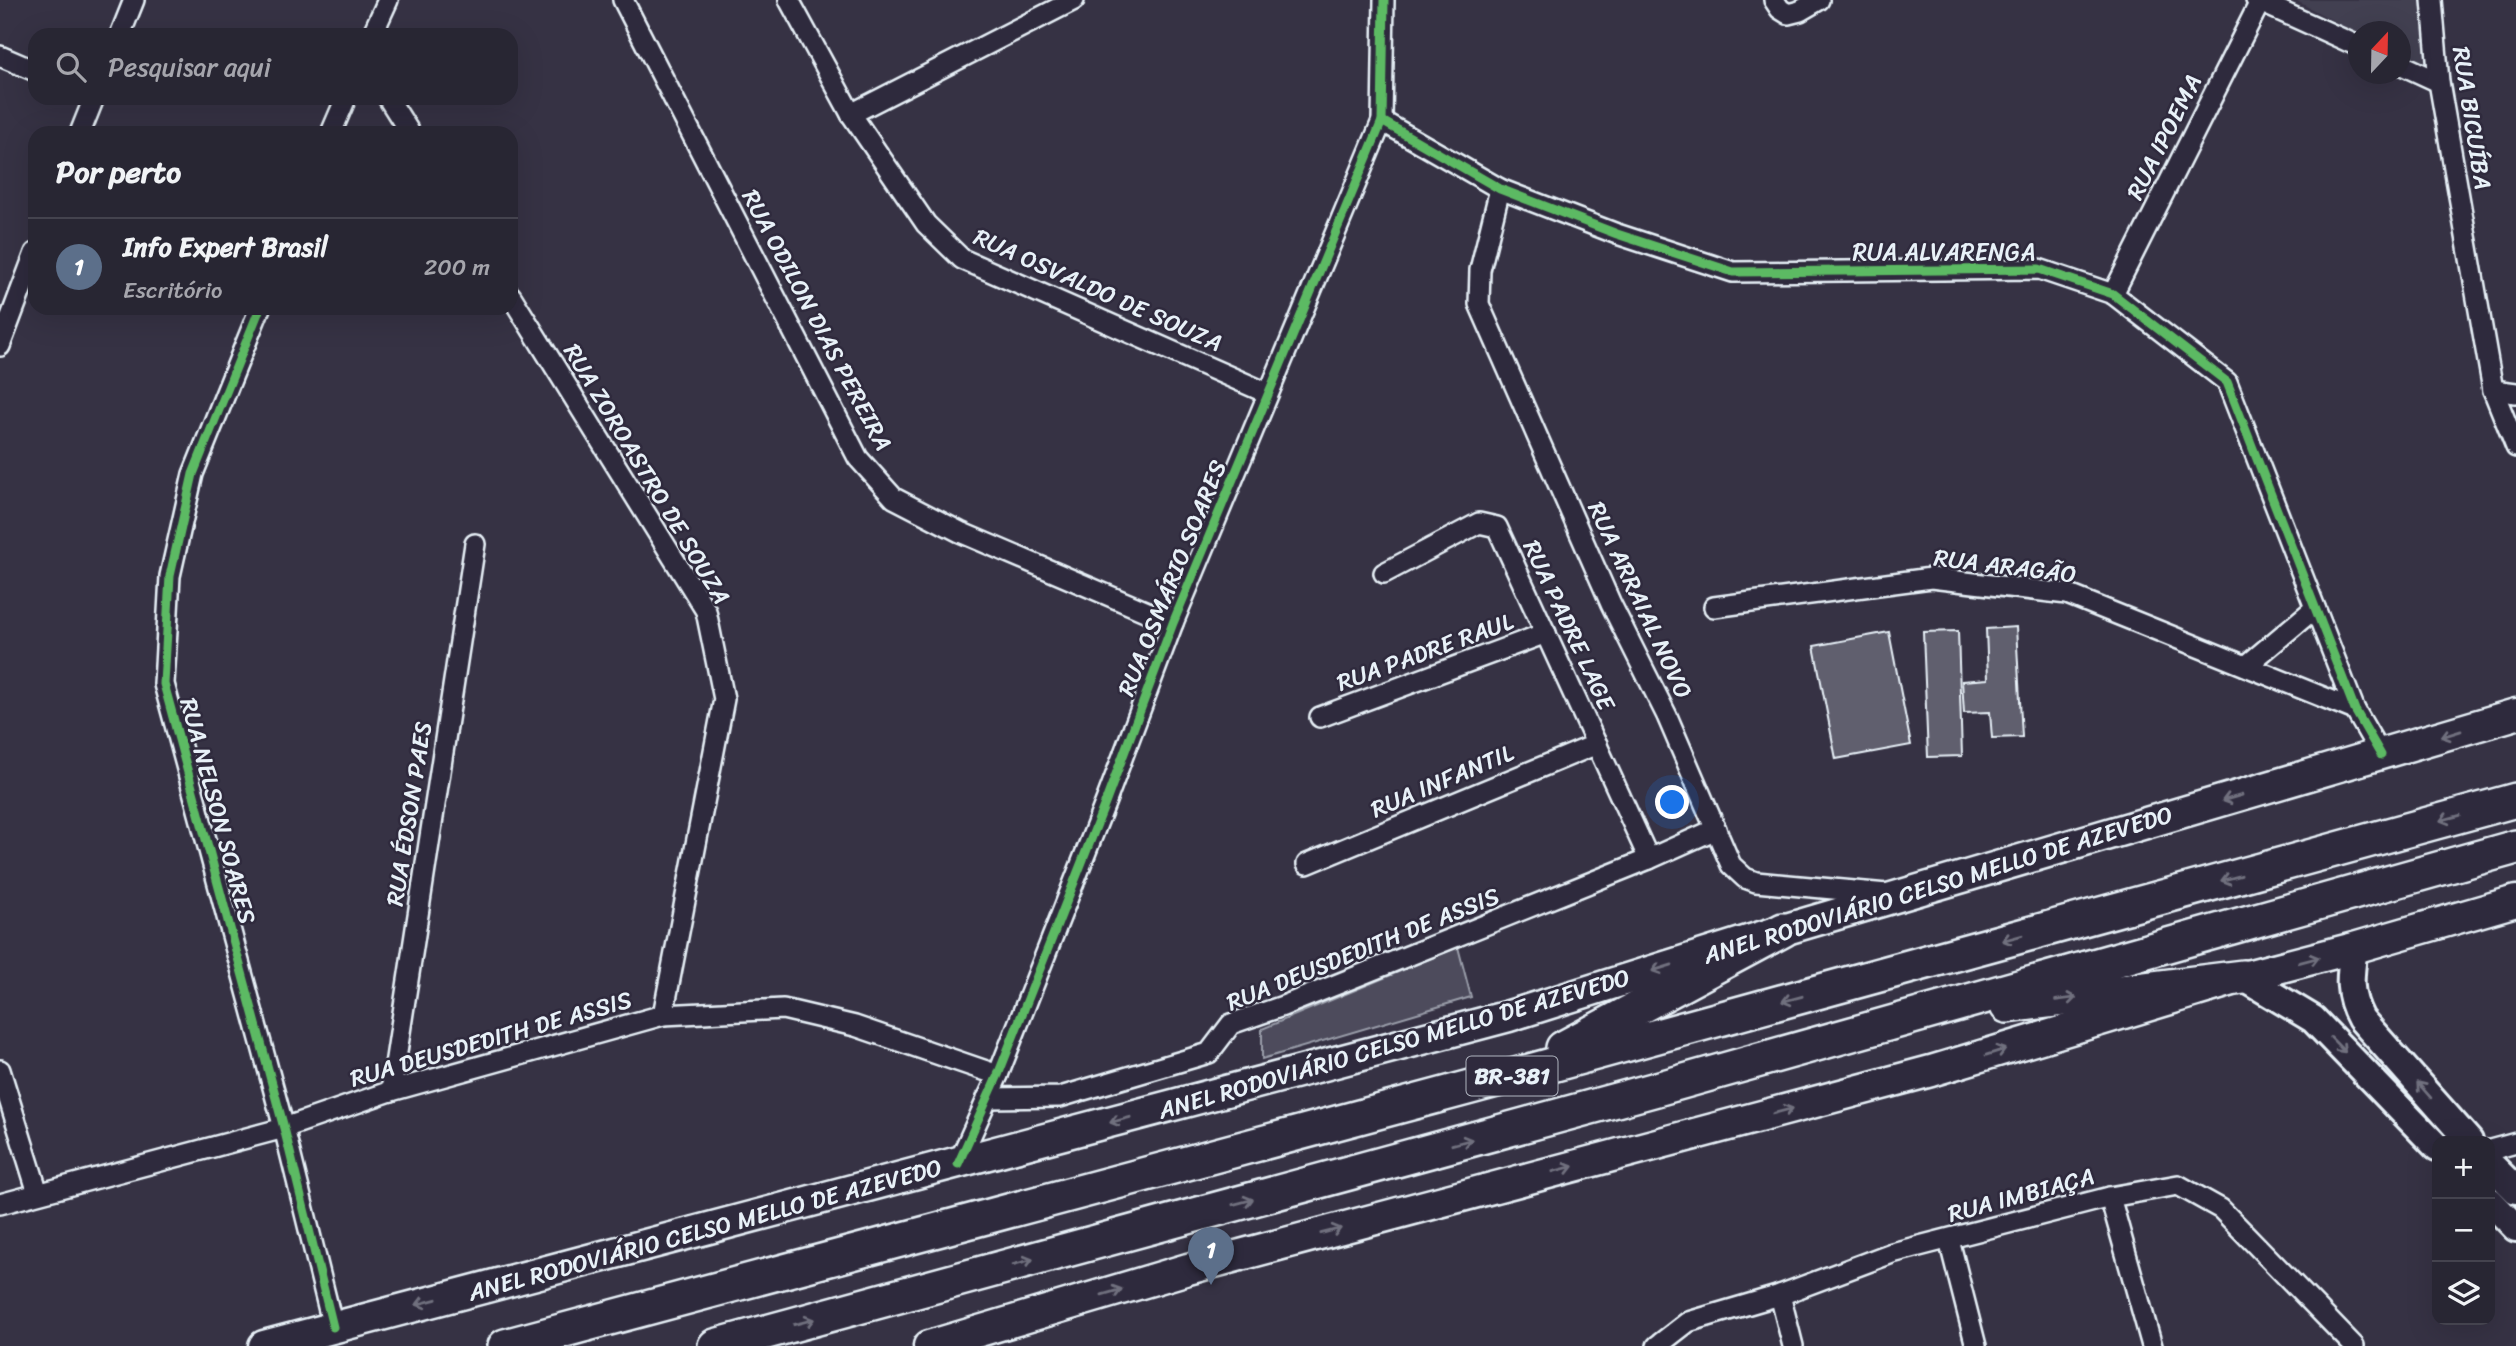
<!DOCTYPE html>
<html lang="pt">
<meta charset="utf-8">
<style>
body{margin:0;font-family:Sriracha,sans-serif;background:#34323f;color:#f1f3f6}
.controls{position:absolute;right:21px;bottom:21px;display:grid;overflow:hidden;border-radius:14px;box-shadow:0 7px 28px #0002}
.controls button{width:63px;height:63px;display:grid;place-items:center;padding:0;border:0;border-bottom:2px solid #44434e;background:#282633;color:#f1f3f6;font:35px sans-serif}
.compass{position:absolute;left:2348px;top:21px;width:63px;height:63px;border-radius:50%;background:#282633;box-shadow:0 7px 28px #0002;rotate:22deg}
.you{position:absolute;left:1673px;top:803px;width:24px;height:24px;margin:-18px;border:5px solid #fff;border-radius:50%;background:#1a73e8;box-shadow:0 0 0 10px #1a73e833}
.badge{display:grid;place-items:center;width:46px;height:46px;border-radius:50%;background:#ffd166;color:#fff;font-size:23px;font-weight:700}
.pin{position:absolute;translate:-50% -58px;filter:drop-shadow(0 2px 4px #0008)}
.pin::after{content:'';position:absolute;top:37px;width:24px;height:21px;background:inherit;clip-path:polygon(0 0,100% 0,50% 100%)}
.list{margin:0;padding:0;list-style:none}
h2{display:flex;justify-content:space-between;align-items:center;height:91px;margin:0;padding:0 28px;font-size:30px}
h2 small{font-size:23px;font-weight:400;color:#a5a5ac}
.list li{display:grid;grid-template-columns:46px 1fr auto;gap:21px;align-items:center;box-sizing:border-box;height:98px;padding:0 28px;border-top:2px solid #44434e}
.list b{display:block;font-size:26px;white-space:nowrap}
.list p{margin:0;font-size:23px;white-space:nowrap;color:#a5a5ac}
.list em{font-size:23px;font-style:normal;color:#a5a5ac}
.icon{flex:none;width:38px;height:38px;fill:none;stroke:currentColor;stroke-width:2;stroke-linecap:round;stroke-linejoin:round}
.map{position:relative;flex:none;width:2516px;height:1346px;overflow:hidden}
.search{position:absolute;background:#282633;box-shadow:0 7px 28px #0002;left:28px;top:28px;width:490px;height:77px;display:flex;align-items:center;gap:18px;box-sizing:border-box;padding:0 24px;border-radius:21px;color:#a5a5ac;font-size:26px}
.panel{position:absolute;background:#282633;box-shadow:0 7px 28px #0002;left:28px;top:126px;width:490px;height:189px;border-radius:21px}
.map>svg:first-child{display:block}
.built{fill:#433f51}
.green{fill:#4d4b5c;stroke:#9a9eaa;stroke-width:2}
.building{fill:#605e6e;stroke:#e8f1f8;stroke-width:2}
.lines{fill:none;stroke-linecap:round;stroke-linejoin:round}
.street-casing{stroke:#e8f1f8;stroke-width:24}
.secondary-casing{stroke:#e8f1f8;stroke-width:32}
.primary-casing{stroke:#e8f1f8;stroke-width:35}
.highway-casing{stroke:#e8f1f8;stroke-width:38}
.street{stroke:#2f2a3d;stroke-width:19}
.secondary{stroke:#2f2a3d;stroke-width:26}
.primary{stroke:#2f2a3d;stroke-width:30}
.highway{stroke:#2f2a3d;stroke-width:33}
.cycleway-casing{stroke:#2f2a3d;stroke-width:13}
.cycleway{stroke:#5cba63;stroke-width:9}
.oneway{stroke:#70707e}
.labels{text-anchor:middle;stroke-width:5;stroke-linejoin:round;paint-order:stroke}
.shield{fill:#2f2a3d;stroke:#b0b5c0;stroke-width:2}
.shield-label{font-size:23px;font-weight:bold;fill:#e8f1f8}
.street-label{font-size:24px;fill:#e8f1f8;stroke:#2f2a3d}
</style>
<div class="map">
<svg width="2516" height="1346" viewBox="0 0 2516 1346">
<rect width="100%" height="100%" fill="#363244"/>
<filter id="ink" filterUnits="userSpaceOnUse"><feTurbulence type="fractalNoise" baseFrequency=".0143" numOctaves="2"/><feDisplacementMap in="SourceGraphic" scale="14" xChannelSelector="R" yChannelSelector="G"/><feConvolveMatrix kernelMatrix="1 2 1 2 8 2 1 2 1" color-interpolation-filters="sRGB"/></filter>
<g filter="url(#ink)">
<path class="built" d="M2295 0H2423L2425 70 2401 56 2400 32H2358V34Z"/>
<path class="green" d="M1458 947 1471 997 1262 1059V1029Z"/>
<g class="building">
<path d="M2016 627 2022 737 1992 738 1990 712 1964 713 1962 681 1988 679 1986 629Z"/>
<path d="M1958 631 1962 756 1928 757 1923 632Z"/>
<path d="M1889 632 1911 745 1836 759 1814 646Z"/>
</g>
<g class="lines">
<defs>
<g id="street">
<path d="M623 0 858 458 894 498 960 532 1173 623"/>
<path d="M789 0 851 114 926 224 962 259 1267 393"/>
<path d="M1774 0 1780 9 1788 14 1800 11 1819 0"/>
<path d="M2256 0 2358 46"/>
<path d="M2432 0 2439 82 2493 390 2516 447"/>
<path d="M120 35 134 0"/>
<path d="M372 35 388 0"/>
<path d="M0 56 35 71"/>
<path d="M2400 64 2439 82"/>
<path d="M388 98 410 133"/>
<path d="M851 114 1074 0"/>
<path d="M1382 121 1500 189 1617 234 1733 272 2039 269 2113 294 2227 382 2355 710 2381 755"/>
<path d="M80 133 94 98"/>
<path d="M331 133 346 98"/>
<path d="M1500 189 1480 270 1479 304 1611 604 1667 716 1731 865 1745 878 1756 882 1887 894"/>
<path d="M2113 294 2260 2"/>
<path d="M511 296 706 611 724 699 663 1015"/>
<path d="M260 308 193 474 170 576 164 684 284 1128 333 1327"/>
<path d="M0 346 35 253"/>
<path d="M2493 390 2516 393"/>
<path d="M1384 573 1479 523 1497 527 1649 859"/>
<path d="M1714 607 1931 578 2067 594 2355 710"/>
<path d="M2246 666 2315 608"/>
<path d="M1320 717 1546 633"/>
<path d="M1307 864 1597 744"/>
<path d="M0 1070 38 1193"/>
<path d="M391 1091 475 544"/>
<path d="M987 1098 1060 1097 1209 1053 1231 1024 1283 1006 1649 859 1716 829"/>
<path d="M2490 1150 2516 1143"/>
<path d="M958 1164 998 1075 1106 801 1173 623 1382 121 1384 0"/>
<path d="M2110 1197 2152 1346"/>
<path d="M0 1204 284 1128 391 1091 663 1015 783 1009 855 1026 998 1075"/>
<path d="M1949 1240 1976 1346"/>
<path d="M1780 1295 1793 1346"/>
<path d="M1657 1346 1688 1322 1780 1295 1892 1253 2110 1197 2178 1185 2221 1209 2354 1346"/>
</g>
<g id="secondary">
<path d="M2354 948C2350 976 2347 993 2361 1019L2469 1141"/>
<path d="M2243 977 2313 1019 2437 1147"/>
<path d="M2490 1164 2516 1190"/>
<path d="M2490 1201 2516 1228"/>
</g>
<g id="primary">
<path d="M264 1346 1509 1016 1783 930 2516 714"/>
<path d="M929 1346 1188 1269 1931 1071 2243 977 2354 948 2516 901"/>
</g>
<g id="highway">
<path d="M2007 1006 2243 977"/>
<path d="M1563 1048 1783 930"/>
<path d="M505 1346 1508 1077 2516 800"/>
<path d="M715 1346 1653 1090 2516 847"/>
</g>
</defs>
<use href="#street" class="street-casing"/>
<use href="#secondary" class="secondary-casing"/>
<use href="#primary" class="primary-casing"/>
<use href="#highway" class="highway-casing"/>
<use href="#street" class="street"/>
<use href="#secondary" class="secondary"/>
<use href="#primary" class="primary"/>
<use href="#highway" class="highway"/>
<defs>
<g id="cycleway">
<path d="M1382 121 1500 189 1617 234 1733 272 2039 269 2113 294 2227 382 2355 710 2381 755"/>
<path d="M260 308 193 474 170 576 164 684 284 1128 333 1327"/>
<path d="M958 1164 998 1075 1106 801 1173 623 1382 121 1384 0"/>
</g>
</defs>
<use href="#cycleway" class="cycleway-casing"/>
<use href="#cycleway" class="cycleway"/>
</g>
<defs><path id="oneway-shaft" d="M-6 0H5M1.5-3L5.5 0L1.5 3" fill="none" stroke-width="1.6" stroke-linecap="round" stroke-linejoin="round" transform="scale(1.75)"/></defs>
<g class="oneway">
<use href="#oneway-shaft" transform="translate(2451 734) rotate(163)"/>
<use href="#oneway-shaft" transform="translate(2232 798) rotate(164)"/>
<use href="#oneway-shaft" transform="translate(2450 818) rotate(165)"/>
<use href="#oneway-shaft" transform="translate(2231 878) rotate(165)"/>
<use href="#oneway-shaft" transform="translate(2012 938) rotate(165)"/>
<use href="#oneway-shaft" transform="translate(2309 960) rotate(-15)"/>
<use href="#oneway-shaft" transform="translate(1662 968) rotate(163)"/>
<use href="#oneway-shaft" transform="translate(1792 999) rotate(165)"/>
<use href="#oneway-shaft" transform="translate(2066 999) rotate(-7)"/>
<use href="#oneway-shaft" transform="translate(2338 1045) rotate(46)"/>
<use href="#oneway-shaft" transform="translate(1996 1052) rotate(-17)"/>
<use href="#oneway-shaft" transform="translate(2424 1090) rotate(-131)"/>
<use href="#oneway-shaft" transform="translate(1783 1111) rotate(-15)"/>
<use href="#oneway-shaft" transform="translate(1120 1120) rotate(165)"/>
<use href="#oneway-shaft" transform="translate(1462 1142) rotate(-15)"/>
<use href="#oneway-shaft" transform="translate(1563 1169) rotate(-15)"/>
<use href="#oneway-shaft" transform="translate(1243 1202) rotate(-15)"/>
<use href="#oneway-shaft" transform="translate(1331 1231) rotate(-15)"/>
<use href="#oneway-shaft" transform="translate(1023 1262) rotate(-15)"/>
<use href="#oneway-shaft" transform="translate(1112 1292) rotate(-16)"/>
<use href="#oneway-shaft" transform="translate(426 1302) rotate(165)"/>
<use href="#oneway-shaft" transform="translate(804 1322) rotate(-15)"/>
</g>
</g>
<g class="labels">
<rect class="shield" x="1466.5" y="1056.5" width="91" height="39" rx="5"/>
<g class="shield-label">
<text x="1512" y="1084">BR-381</text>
</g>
<g class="street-label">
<text transform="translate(2472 118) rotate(81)" y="8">RUA BICUÍBA</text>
<text transform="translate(2164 137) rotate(-63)" y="8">RUA IPOEMA</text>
<text x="1944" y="260">RUA ALVARENGA</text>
<text transform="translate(1098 290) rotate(24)" y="8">RUA OSVALDO DE SOUZA</text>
<text transform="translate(817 320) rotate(62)" y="8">RUA ODILON DIAS PEREIRA</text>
<text transform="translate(647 474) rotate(59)" y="8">RUA ZOROASTRO DE SOUZA</text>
<text transform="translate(2005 566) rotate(7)" y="8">RUA ARAGÃO</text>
<text transform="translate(1172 578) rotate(-68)" y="8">RUA OSMÁRIO SOARES</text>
<text transform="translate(1640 600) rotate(65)" y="8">RUA ARRAIAL NOVO</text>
<text transform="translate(1569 625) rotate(65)" y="8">RUA PADRE LAGE</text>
<text transform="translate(1425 652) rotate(-20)" y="8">RUA PADRE RAUL</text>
<text transform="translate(1442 781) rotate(-23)" y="8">RUA INFANTIL</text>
<text transform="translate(218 811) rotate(75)" y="8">RUA NELSON SOARES</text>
<text transform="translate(409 814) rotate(-81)" y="8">RUA ÉDSON PAES</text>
<text transform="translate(1938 885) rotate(-17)" y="8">ANEL RODOVIÁRIO CELSO MELLO DE AZEVEDO</text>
<text transform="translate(1363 949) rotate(-22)" y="8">RUA DEUSDEDITH DE ASSIS</text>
<text transform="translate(491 1039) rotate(-16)" y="8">RUA DEUSDEDITH DE ASSIS</text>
<text transform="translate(1394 1044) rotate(-16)" y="8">ANEL RODOVIÁRIO CELSO MELLO DE AZEVEDO</text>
<text transform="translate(2021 1195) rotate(-15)" y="8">RUA IMBIAÇA</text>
<text transform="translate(705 1230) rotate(-15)" y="8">ANEL RODOVIÁRIO CELSO MELLO DE AZEVEDO</text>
</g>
</g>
</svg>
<div class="controls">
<button>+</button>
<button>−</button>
<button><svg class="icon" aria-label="layers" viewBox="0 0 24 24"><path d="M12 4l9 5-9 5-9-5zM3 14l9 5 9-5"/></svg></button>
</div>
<svg class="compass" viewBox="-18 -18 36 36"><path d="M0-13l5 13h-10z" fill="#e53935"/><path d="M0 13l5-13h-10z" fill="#a5a5ac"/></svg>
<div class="you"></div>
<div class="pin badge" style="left:1211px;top:1285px;background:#5c6f8a">1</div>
<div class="search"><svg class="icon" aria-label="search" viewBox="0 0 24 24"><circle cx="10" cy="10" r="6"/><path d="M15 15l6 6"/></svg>Pesquisar aqui</div>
<section class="panel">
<h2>Por perto<small></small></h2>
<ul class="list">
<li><span class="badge" style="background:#5c6f8a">1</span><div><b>Info Expert Brasil</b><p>Escritório</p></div><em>200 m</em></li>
</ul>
</section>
</div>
